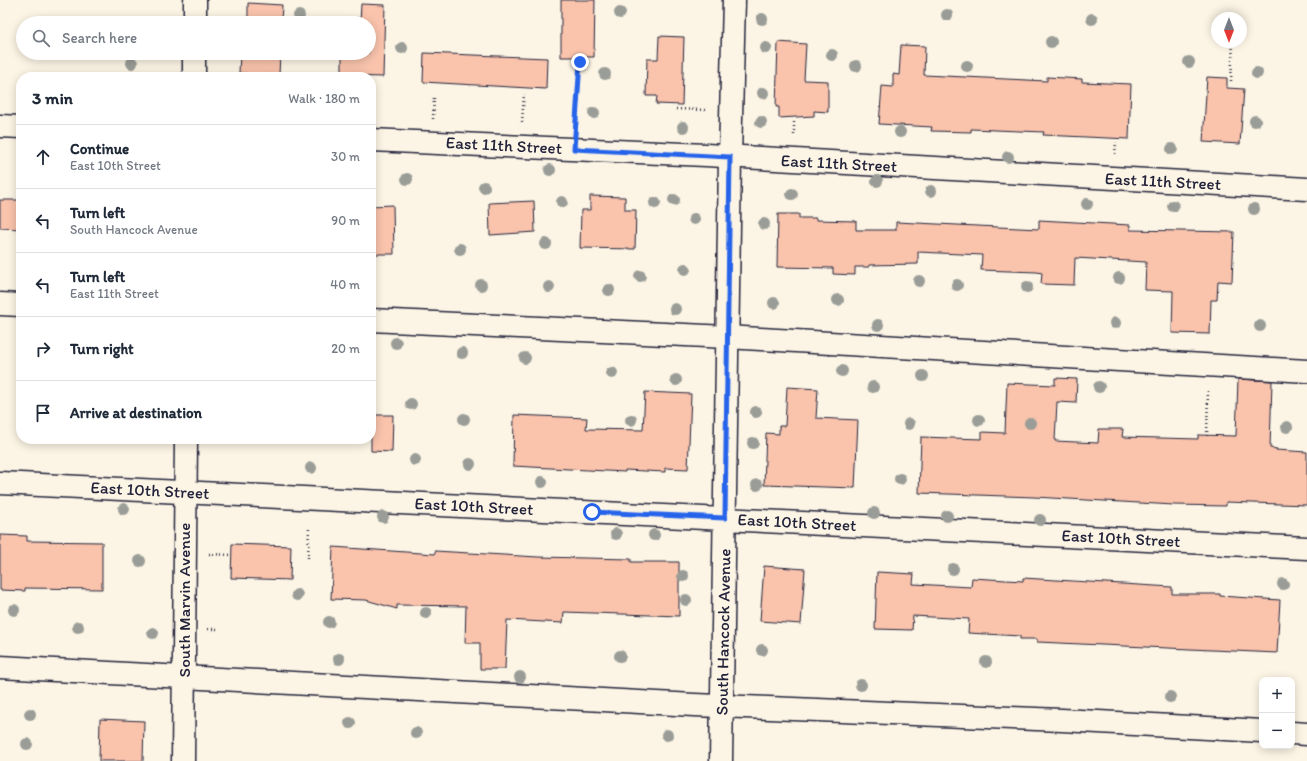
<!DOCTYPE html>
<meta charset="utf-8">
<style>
body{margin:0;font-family:Itim,sans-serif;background:#f2f2f3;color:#1f2937}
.controls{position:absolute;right:12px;bottom:12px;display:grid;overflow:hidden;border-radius:8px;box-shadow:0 2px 10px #0003}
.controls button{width:36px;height:36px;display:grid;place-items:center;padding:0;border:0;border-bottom:1px solid #e0e1e3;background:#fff;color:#1f2937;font:20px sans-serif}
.compass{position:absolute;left:1211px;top:12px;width:36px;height:36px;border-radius:50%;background:#fff;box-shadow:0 2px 10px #0003;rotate:180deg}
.stop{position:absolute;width:12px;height:12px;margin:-9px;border:3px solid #2563eb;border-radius:50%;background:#fff}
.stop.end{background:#2563eb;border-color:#fff;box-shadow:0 1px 4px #0008}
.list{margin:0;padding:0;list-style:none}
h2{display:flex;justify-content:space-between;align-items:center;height:52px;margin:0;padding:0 16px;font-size:17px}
h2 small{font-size:13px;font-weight:400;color:#747a83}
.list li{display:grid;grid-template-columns:26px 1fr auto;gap:12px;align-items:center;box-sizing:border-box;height:64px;padding:0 16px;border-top:1px solid #e0e1e3}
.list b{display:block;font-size:15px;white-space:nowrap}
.list p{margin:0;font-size:13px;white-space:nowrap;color:#747a83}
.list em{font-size:13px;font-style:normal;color:#747a83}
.icon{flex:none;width:22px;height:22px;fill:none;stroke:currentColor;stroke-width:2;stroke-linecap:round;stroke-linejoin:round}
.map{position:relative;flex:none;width:1307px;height:761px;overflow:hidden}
.search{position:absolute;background:#fff;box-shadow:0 2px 10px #0003;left:16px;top:16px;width:360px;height:44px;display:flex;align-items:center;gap:10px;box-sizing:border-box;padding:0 14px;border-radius:22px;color:#747a83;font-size:15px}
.panel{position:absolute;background:#fff;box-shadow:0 2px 10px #0003;left:16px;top:72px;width:360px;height:372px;border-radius:16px}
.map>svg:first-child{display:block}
.building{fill:#f9c3ac;stroke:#22223b}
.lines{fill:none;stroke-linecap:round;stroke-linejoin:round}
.minor-casing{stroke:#22223b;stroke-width:25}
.path{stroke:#22223b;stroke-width:2.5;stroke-dasharray:1 3;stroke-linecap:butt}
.minor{stroke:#fcf5e5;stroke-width:22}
.tree{fill:#9a9d97}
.route{stroke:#2563eb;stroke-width:5}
.labels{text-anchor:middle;stroke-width:3;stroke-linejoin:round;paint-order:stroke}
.street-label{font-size:17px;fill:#22223b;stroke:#fcf5e5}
</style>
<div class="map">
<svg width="1307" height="761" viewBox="0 0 1307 761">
<rect width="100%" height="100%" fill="#fcf5e5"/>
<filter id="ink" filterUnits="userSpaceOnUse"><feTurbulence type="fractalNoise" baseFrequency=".025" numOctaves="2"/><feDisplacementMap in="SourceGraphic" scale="8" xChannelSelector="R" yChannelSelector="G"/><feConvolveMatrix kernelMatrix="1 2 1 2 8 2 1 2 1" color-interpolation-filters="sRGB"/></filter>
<g filter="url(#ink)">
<g class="building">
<path d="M561 0H595L594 57H561Z"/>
<path d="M248 3 282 5 281 23H248Z"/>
<path d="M361 4 385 5 383 77 342 76V53H369V23H360Z"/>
<path d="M659 36 684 37 682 105 656 104 657 96H646L647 59H658Z"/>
<path d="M778 42 806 44 804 80 828 81V112L814 111V116L779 118V107H776Z"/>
<path d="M901 45 925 46 924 75 1047 81V77L1082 79V82L1131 84 1129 139 1043 135 1044 132 971 129V132L931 131 932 127 879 124 882 86 893 87V74L899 75Z"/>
<path d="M240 53H280L279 75 239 73Z"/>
<path d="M424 53 547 58 546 89 423 82Z"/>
<path d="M1207 77 1227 78V88L1244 89 1240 144 1203 142Z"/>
<path d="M590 196 625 197V210H636L635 249 580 248 581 210H590Z"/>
<path d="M0 200H21V229L0 228Z"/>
<path d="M534 201 535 232 490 235 489 203Z"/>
<path d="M393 205 394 254H371V206Z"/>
<path d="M778 214H799V218H816V220L856 221V230H896V222L1039 229V220L1130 225V230L1234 232 1232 282 1218 281 1217 300H1211L1210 334 1172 333 1173 291 1145 290 1146 262 1075 258 1074 285 1041 284 1042 273 1037 272 981 270 982 255 918 252V264L869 265V267H855V275L833 274V268L777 267Z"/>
<path d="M1055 378 1077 379 1076 403 1057 402 1055 441 1098 443 1099 429H1123L1122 437 1198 439V435L1236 436 1238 379 1272 381 1270 448 1277 449 1276 450 1307 452V505L1226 502V506L1174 505 1034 497 919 493 921 437 982 439V432L1005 433 1007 383 1055 385Z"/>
<path d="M787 387 818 389 816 418 858 420 855 488 764 485 766 433 779 434V426H785Z"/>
<path d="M645 392 691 394 688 469 665 468V472L625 470V472L513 466 514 415 587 418 586 429 643 430Z"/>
<path d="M371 415H393L392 452 371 451Z"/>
<path d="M0 535 27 536V541L102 542V589L25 588V591L0 590Z"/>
<path d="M232 544 291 546 290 580 231 578Z"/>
<path d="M333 547 435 554V551L538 557 631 559V562H679V616L564 612 563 623 507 620 505 669H480V643H465L466 606 397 605V609L366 600 331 599Z"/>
<path d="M764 566 805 569 801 624 760 621Z"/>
<path d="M877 572 914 574 913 584 971 587 972 578 1023 581V578L1172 587V594H1220V596L1280 600 1277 653 1037 642V639H1020V636L968 633 969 619 913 616 912 630 875 629Z"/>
<path d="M100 719 144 721 143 761H99Z"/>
</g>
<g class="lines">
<defs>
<g id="minor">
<path d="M195 23V0"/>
<path d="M194 77V53"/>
<path d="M0 126 21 127"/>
<path d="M371 140 706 155 1307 189"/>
<path d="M0 304 21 305"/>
<path d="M371 320 727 337 1307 371"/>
<path d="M0 483 1307 548"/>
<path d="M0 667 694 705 1062 720 1262 731"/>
<path d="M1292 733 1307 734"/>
<path d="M183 761 186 439"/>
<path d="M721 761 730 157 734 0"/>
</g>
</defs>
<use href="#minor" class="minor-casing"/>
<g class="path">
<path d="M217 54 237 55"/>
<path d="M1231 81 1233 42"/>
<path d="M676 109 707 110"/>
<path d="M433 119 434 97"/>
<path d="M522 122 524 94"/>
<path d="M576 124 580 62"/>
<path d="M794 135V121"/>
<path d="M1115 154 1116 142"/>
<path d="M1207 436 1208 390"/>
<path d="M209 554 232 555"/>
<path d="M308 558 309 527"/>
<path d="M208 629H220"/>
</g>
<use href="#minor" class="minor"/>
</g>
<g class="tree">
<circle cx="620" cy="13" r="6"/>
<circle cx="947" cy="15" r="6"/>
<circle cx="299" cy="16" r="6"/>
<circle cx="762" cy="19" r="6"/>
<circle cx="1092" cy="19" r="6"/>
<circle cx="1051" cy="42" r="6"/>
<circle cx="402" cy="48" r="6"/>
<circle cx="766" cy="48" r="6"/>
<circle cx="832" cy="55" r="6"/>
<circle cx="1189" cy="62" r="6"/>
<circle cx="132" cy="63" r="6"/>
<circle cx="856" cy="66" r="6"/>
<circle cx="967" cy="66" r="6"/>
<circle cx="1257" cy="73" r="6"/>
<circle cx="605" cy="74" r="6"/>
<circle cx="763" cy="93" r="6"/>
<circle cx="594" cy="113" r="6"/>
<circle cx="1255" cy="121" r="6"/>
<circle cx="761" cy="122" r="6"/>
<circle cx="683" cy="127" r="6"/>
<circle cx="900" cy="132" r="6"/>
<circle cx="1172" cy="149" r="6"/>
<circle cx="1008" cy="157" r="6"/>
<circle cx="550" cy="170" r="6"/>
<circle cx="407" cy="179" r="6"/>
<circle cx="877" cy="181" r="6"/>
<circle cx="484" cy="187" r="6"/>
<circle cx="931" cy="191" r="6"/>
<circle cx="792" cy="194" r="6"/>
<circle cx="674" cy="200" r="6"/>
<circle cx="562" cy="202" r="6"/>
<circle cx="655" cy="203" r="6"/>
<circle cx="1087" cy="204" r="6"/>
<circle cx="1173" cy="206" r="6"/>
<circle cx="1254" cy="209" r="6"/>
<circle cx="694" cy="219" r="6"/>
<circle cx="764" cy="224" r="6"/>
<circle cx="546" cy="244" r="6"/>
<circle cx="460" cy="249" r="6"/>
<circle cx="685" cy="269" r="6"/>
<circle cx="640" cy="276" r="6"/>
<circle cx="1119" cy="278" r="6"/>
<circle cx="919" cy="281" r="6"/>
<circle cx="481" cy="285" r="6"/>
<circle cx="957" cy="285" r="6"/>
<circle cx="549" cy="287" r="6"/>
<circle cx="1027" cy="287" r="6"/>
<circle cx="609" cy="290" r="6"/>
<circle cx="838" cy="300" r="6"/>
<circle cx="774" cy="303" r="6"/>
<circle cx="675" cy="309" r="6"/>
<circle cx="1115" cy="323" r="6"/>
<circle cx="878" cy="325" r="6"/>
<circle cx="1260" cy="326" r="6"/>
<circle cx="396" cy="343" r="6"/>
<circle cx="462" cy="353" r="6"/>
<circle cx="525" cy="358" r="6"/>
<circle cx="842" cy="371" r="6"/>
<circle cx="612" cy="373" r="6"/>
<circle cx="923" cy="376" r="6"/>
<circle cx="676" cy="380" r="6"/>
<circle cx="873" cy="387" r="6"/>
<circle cx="1099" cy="387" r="6"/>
<circle cx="411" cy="404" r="6"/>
<circle cx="756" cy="412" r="6"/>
<circle cx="464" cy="419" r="6"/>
<circle cx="631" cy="420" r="6"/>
<circle cx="979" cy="420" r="6"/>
<circle cx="1030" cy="423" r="6"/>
<circle cx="909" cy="424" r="6"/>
<circle cx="1287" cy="427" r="6"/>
<circle cx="753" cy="443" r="6"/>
<circle cx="415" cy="460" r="6"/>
<circle cx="470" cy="464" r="6"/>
<circle cx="311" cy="468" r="6"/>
<circle cx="900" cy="479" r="6"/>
<circle cx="542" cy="482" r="6"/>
<circle cx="757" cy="485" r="6"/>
<circle cx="124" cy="509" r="6"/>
<circle cx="874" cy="513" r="6"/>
<circle cx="947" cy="516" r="6"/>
<circle cx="383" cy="517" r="6"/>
<circle cx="1040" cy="520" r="6"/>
<circle cx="616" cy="534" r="6"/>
<circle cx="654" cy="535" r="6"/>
<circle cx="140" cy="561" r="6"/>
<circle cx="953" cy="569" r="6"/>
<circle cx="683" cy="576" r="6"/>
<circle cx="1283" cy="584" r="6"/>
<circle cx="297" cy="595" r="6"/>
<circle cx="686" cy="600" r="6"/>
<circle cx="14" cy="610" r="6"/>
<circle cx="426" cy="613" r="6"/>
<circle cx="329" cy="622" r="6"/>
<circle cx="78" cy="627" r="6"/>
<circle cx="153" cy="633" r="6"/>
<circle cx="762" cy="650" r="6"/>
<circle cx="620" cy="656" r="6"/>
<circle cx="339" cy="659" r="6"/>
<circle cx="986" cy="662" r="6"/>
<circle cx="520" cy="677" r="6"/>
<circle cx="861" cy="685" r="6"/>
<circle cx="1170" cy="697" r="6"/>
<circle cx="30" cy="714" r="6"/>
<circle cx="350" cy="723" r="6"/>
<circle cx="416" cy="733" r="6"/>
<circle cx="667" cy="735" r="6"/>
<circle cx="27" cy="744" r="6"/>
</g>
</g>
<g class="lines" filter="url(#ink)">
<path class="route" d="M580 62 574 149 730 157 725 518 592 512"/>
</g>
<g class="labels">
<g class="street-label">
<text transform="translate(504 145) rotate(3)" y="6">East 11th Street</text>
<text transform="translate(839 163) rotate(3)" y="6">East 11th Street</text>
<text transform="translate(1163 181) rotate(3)" y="6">East 11th Street</text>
<text transform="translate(150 490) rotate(3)" y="6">East 10th Street</text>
<text transform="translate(474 506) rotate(3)" y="6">East 10th Street</text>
<text transform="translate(797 522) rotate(3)" y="6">East 10th Street</text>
<text transform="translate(1121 538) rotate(3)" y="6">East 10th Street</text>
<text transform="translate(184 600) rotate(-90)" y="6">South Marvin Avenue</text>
<text transform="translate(723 632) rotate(-89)" y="6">South Hancock Avenue</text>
</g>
</g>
</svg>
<div class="controls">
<button>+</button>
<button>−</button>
</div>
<svg class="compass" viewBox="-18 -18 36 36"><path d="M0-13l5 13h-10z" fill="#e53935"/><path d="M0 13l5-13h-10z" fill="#747a83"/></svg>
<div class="stop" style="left:592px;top:512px"></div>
<div class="stop end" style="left:580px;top:62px"></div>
<div class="search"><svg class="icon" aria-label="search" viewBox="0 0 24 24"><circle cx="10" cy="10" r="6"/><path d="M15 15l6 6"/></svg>Search here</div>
<section class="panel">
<h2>3 min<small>Walk · 180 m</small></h2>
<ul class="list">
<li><svg class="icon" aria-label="ahead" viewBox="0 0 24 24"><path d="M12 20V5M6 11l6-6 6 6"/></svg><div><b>Continue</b><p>East 10th Street</p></div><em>30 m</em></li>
<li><svg class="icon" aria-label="left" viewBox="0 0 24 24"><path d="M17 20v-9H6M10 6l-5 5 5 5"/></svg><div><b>Turn left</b><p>South Hancock Avenue</p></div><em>90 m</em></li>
<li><svg class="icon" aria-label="left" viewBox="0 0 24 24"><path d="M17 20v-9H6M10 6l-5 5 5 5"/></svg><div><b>Turn left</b><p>East 11th Street</p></div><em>40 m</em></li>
<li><svg class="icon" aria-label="right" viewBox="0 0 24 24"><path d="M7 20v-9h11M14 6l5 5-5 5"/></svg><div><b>Turn right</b></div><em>20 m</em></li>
<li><svg class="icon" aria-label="arrive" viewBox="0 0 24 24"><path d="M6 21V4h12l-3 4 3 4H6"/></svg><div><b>Arrive at destination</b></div></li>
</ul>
</section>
</div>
